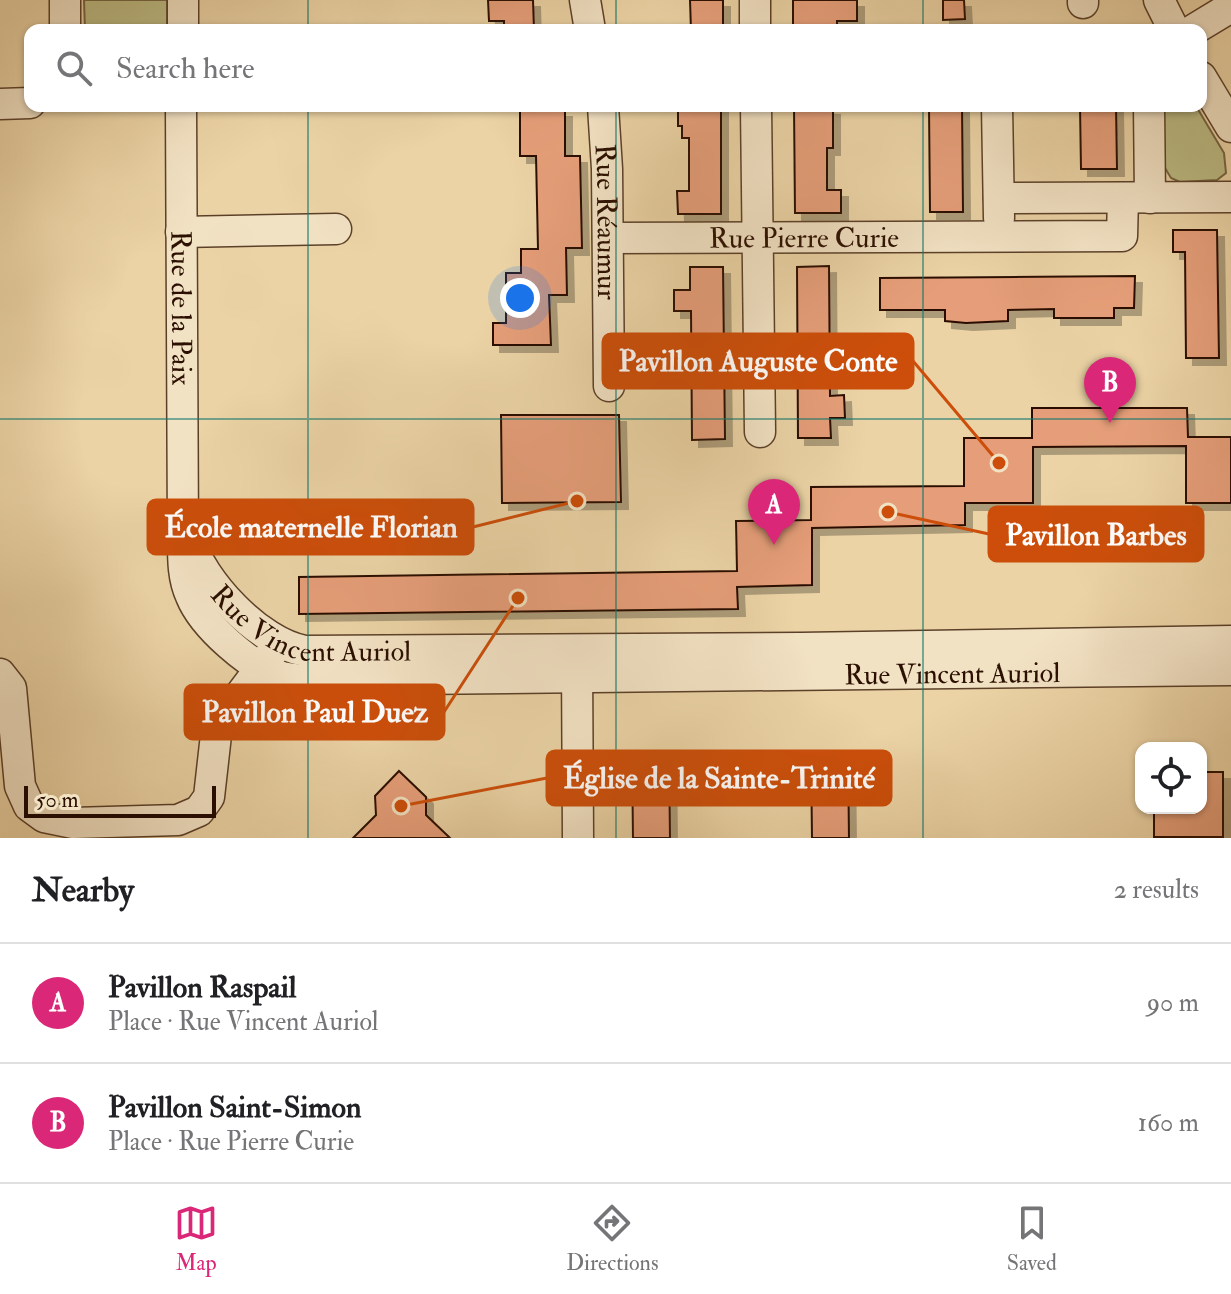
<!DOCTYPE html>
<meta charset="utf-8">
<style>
body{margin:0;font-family:"IM FELL Double Pica",serif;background:#f2f2f2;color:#202124}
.controls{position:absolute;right:24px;bottom:24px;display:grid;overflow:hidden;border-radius:16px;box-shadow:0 2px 6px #0004}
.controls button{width:72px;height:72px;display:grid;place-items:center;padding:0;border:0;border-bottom:2px solid #e0e0e0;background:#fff;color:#202124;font:40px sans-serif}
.scale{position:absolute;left:24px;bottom:20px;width:192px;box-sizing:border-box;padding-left:8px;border:4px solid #2b0f00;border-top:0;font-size:22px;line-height:28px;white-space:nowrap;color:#2b0f00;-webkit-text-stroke:6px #f2e2c4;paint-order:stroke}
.you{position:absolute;left:520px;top:298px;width:28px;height:28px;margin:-20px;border:6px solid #fff;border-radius:50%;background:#1a73e8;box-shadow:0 0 0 12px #1a73e833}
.badge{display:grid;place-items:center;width:52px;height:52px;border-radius:50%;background:#db2777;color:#fff;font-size:26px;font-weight:700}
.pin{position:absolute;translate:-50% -66px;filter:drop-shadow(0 2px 4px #0008)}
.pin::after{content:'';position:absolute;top:42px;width:28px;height:24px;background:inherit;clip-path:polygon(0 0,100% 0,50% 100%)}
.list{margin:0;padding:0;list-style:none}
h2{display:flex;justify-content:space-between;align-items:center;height:104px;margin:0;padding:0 32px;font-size:34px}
h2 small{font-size:26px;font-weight:400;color:#757577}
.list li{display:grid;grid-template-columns:52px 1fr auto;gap:24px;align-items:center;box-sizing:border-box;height:120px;padding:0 32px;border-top:2px solid #e0e0e0}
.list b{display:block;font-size:30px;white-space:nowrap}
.list p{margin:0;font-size:26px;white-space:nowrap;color:#757577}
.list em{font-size:26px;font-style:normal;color:#757577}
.icon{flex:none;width:44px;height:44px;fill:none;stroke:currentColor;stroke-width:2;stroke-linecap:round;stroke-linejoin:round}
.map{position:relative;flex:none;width:1231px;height:838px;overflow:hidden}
.search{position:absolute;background:#fff;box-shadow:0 2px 6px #0004;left:24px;right:24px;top:24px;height:88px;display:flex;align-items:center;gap:20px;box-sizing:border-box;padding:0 28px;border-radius:16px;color:#757577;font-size:30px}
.sheet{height:344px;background:#fff}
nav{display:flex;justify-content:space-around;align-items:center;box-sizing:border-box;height:112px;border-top:2px solid #e0e0e0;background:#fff;font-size:22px;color:#757577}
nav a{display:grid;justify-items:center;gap:4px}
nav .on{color:#db2777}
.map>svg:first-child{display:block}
.green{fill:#bcbb83;stroke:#746542;stroke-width:2}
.building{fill:#e59e79;stroke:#2b0f00;stroke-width:2;filter:url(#shadow)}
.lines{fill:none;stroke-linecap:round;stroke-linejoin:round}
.minor-casing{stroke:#5b4029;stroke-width:33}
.minor{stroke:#f2e2c4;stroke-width:30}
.grid{fill:none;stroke:#0f766e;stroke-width:2;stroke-opacity:0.55}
.labels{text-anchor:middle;stroke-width:8;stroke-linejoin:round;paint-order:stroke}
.street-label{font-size:28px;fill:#2b0f00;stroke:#f2e2c4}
.leader{fill:none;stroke:#cc4e0a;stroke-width:3}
.callout-dot{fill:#cc4e0a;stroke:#f2e2c4;stroke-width:3}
.callout{fill:#cc4e0a;stroke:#cc4e0a;stroke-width:3}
.callout-label{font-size:30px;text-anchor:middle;font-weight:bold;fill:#fff}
</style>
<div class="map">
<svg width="1231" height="838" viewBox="0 0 1231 838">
<defs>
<filter id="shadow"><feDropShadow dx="7" dy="7" stdDeviation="0" flood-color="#0004"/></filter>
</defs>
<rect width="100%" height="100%" fill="#ebd3a5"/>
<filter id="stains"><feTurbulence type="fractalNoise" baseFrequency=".0025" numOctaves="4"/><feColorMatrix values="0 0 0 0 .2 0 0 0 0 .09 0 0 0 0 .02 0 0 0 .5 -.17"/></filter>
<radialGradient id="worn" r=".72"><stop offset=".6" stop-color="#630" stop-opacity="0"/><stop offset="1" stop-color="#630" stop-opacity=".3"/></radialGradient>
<g class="green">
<path d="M84 0H167V30H85Z"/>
<path d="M1163 106H1196L1224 153 1226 173 1217 180 1180 182 1171 178 1165 168Z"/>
</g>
<g class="building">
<path d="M488 0H533L534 30H504V21H489Z"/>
<path d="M690 0H723V30H691Z"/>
<path d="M793 0H857V21H837V28L793 26Z"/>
<path d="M943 0H964L965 19 943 20Z"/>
<path d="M520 106H550V110H565V156H580L582 248H566L567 295H549L551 345H493V323H506V273H521V249H538L536 156H520Z"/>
<path d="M678 106H721V214H678L677 191H689V138H682V126H678Z"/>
<path d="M794 106 833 108V148H827V190H841V213H795Z"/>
<path d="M929 106H962L963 212H930Z"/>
<path d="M1080 106H1116L1117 169H1081Z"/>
<path d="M1173 230H1217L1219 358H1186L1185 252H1173Z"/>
<path d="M829 266 830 396 844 395 845 418H830L831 438H798L797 267Z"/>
<path d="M690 267H723L725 439 692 440 691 311H674V290H690Z"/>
<path d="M1135 276 1134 308H1114V318H1054V309L1008 310V321L966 323 945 321V310H880V278Z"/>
<path d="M1032 408H1187L1188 437H1231V503H1186V446L1033 447V503H965V525L812 528V585L737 587 738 609 299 614V577L737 571 736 521 811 520V487L964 486V438H1032Z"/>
<path d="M501 415H619L621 502 502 503Z"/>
<path d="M669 751 670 838H633L632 752Z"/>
<path d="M848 751 849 838H812L811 752Z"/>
<path d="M399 771 426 797V815L450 838H353L376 815 375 796Z"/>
<path d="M1201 772H1223V837H1154V808H1201Z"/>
</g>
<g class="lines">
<defs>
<g id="minor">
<path d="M65 0V30"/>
<path d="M183 0V30"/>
<path d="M585 0 590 30"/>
<path d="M755 0V30"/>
<path d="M1083 0V3"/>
<path d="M1159 0 1174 30"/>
<path d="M1193 30 1231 7"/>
<path d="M1201 77 1231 127"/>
<path d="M0 104 30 103"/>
<path id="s1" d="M181 106 183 541C183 560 183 579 191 596 203 626 251 668 282 677 294 680 306 680 319 680L1231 670"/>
<path id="s2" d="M603 106 607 169 609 386"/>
<path d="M756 106 760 432"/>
<path d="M997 106 999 218"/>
<path d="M1149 106 1150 198"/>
<path d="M999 198 1231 197"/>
<path d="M181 232 336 229"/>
<path id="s3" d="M608 238 1122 236 1123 198"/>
<path id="s4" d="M189 538C201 581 259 643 305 651L801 648 1231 641"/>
<path d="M577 660 578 838"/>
<path d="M0 674 11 688 20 786 29 806 44 817 73 823 178 820 199 811 209 797 217 726 271 654"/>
</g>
</defs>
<use href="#minor" class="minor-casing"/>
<use href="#minor" class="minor"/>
</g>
<path class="grid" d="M308 0V30M616 0V30M923 0V30M308 106V838M616 106V838M923 106V838M0 419H1231"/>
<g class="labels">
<g class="street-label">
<text dy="10" stroke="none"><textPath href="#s2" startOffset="116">Rue Réaumur</textPath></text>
<text dy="10" stroke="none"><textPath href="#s3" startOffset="196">Rue Pierre Curie</textPath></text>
<text dy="10" stroke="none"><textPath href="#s1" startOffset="202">Rue de la Paix</textPath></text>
<text dy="10" stroke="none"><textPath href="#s4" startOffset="166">Rue Vincent Auriol</textPath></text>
<text dy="10" stroke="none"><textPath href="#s1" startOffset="1286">Rue Vincent Auriol</textPath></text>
</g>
</g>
<path class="leader" d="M999 463L913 361M577 501L473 527M888 512L989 534M518 598L444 712M401 806L547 778"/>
<g class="callout-dot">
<circle cx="999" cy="463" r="8"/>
<circle cx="577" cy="501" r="8"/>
<circle cx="888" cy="512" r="8"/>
<circle cx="518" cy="598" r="8"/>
<circle cx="401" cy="806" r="8"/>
</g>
<g class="callout">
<rect x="603" y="334" width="310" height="54" rx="8"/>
<rect x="148" y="500" width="325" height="54" rx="8"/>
<rect x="989" y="507" width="214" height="54" rx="8"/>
<rect x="185" y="685" width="259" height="54" rx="8"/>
<rect x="547" y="751" width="344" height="54" rx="8"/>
</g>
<g class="callout-label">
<text x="758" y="371">Pavillon Auguste Conte</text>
<text x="311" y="537">École maternelle Florian</text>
<text x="1096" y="545">Pavillon Barbes</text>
<text x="315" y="722">Pavillon Paul Duez</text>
<text x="719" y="788">Église de la Sainte-Trinité</text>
</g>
<rect width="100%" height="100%" filter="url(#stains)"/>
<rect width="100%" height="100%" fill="url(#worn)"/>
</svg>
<div class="controls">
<button><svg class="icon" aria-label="locate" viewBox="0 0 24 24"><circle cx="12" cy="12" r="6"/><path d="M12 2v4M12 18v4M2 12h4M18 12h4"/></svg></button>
</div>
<div class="scale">50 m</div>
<div class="you"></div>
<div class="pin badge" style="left:774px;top:545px">A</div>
<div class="pin badge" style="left:1110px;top:423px">B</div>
<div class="search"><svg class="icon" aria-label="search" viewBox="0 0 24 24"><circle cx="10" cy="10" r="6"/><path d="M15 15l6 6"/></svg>Search here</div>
</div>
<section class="sheet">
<h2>Nearby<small>2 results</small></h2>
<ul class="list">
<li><span class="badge">A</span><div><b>Pavillon Raspail</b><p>Place · Rue Vincent Auriol</p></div><em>90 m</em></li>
<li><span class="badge">B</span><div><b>Pavillon Saint-Simon</b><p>Place · Rue Pierre Curie</p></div><em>160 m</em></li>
</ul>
</section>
<nav>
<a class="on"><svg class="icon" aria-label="map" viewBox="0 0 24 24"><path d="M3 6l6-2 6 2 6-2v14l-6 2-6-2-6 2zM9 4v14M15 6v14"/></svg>Map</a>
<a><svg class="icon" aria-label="directions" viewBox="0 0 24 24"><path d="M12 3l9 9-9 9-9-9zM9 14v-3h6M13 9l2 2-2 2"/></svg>Directions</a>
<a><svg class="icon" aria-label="saved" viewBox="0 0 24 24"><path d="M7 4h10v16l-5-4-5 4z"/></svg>Saved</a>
</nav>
